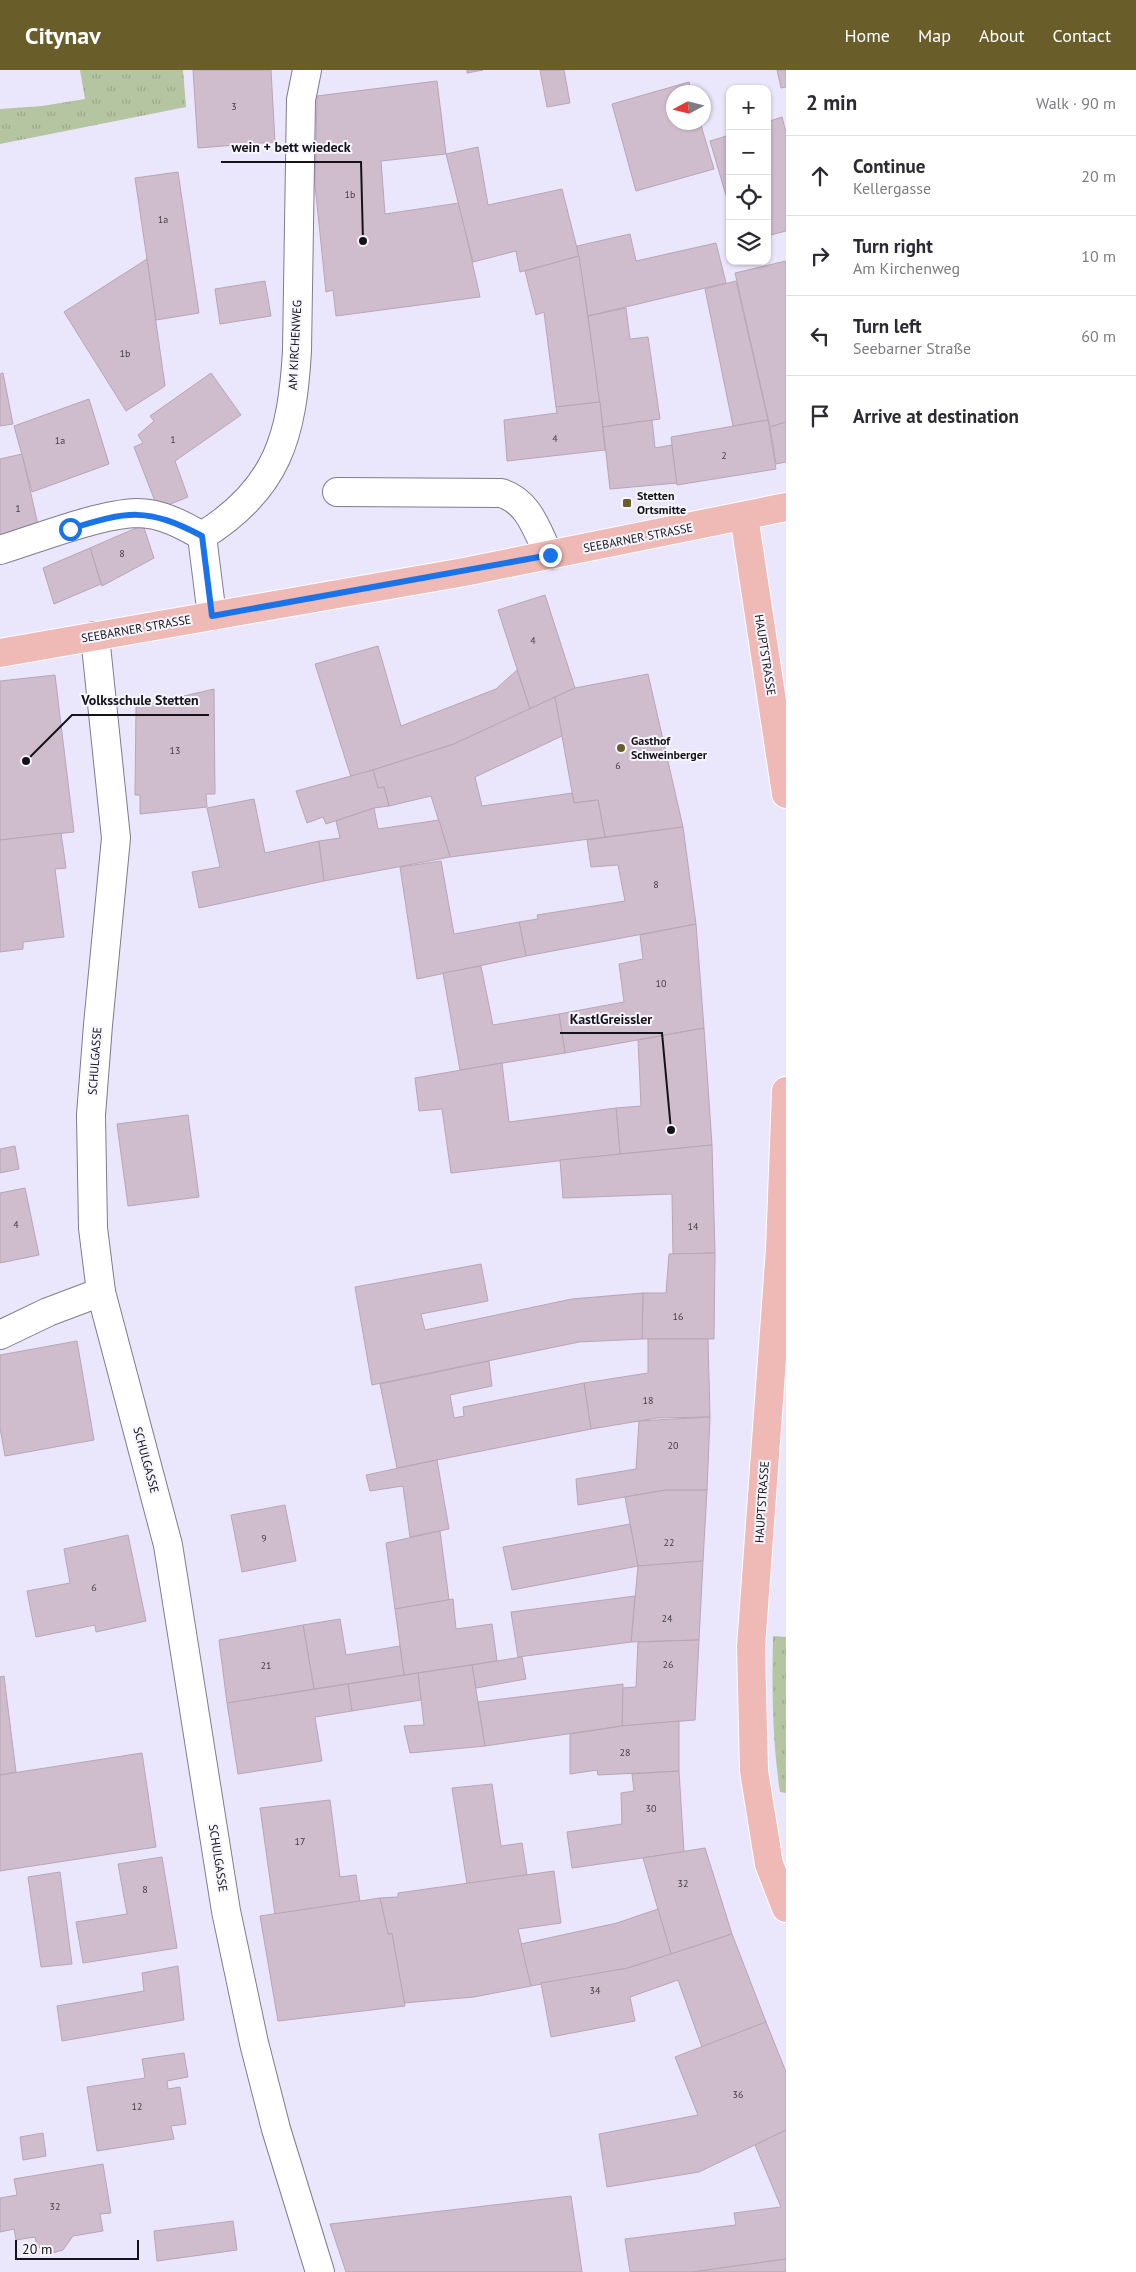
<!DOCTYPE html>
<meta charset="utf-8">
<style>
body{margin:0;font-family:"PT Sans",sans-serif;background:#f2f2f3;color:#2b2b33}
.controls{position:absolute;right:15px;top:15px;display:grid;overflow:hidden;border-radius:10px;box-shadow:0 1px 4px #0004}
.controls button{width:45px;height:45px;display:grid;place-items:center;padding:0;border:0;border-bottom:1px solid #e1e1e2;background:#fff;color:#2b2b33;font:25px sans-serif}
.compass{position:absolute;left:666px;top:15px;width:45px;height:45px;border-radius:50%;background:#fff;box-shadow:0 1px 4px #0004;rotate:263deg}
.scale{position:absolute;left:15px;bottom:12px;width:124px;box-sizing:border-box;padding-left:5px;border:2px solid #15131a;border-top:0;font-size:14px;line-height:18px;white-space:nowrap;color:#15131a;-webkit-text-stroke:4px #f7f5fe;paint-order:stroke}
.stop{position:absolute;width:15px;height:15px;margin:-11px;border:4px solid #1a73e8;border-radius:50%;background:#fff}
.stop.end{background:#1a73e8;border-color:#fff;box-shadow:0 1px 5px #0008}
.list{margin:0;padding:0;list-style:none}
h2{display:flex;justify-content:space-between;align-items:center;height:65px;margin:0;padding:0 20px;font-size:21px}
h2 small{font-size:16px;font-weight:400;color:#7c7c81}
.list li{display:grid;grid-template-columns:32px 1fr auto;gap:15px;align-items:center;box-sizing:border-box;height:80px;padding:0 20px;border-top:1px solid #e1e1e2}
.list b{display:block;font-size:19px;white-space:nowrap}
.list p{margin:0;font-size:16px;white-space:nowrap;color:#7c7c81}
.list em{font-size:16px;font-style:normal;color:#7c7c81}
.icon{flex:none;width:28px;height:28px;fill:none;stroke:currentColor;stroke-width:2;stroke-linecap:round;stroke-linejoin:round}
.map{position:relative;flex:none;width:786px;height:2202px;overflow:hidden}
header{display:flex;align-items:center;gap:30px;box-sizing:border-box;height:70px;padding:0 25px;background:#695d2a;color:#fff}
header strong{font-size:24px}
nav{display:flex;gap:28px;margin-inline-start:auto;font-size:18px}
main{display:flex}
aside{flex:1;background:#fff}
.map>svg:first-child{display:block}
.grass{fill:url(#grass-tufts)}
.building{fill:#cfbccc;stroke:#b8a6b5}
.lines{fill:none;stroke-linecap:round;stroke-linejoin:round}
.minor-casing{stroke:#807b8f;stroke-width:30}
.major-casing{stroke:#fff;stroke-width:30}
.minor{stroke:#fff;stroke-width:28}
.major{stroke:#efbab6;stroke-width:28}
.route{stroke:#1a73e8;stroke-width:6}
.poi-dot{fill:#695d2a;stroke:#f7f5fe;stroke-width:2}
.labels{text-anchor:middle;stroke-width:4;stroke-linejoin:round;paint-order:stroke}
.number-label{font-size:10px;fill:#443d46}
.street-label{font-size:12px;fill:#15131a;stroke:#f7f5fe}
.poi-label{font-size:12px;font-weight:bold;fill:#15131a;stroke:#f7f5fe;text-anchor:start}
.leader{fill:none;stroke:#15131a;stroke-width:2}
.callout-dot{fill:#15131a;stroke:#f7f5fe;stroke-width:2}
.callout-label{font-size:14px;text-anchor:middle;font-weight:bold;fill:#15131a;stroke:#f7f5fe;stroke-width:4;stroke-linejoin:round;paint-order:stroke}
</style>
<header>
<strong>Citynav</strong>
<nav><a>Home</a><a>Map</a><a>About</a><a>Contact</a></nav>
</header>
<main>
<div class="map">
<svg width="786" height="2202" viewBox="0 0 786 2202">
<defs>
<pattern id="grass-tufts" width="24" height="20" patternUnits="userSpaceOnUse" patternTransform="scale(1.25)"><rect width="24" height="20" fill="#b5c4a1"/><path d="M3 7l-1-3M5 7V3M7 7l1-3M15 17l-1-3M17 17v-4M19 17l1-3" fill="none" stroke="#9ba88a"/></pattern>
</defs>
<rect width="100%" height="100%" fill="#eae6fc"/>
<g class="grass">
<path d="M80 0H183L186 37 0 74V39L42 36 85 29Z"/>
<path d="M773 1566 786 1567V1723L780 1722C772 1670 772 1618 773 1566Z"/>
</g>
<g class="building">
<path d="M193 0H271L275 72 198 78Z"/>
<path d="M467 0H483L467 3Z"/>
<path d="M540 0H564L570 33 547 37Z"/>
<path d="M777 0H786V17L781 18Z"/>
<path d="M437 11 446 84 381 91 385 144 459 133 480 227 336 246 333 220 326 222 315 115 317 26Z"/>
<path d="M689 12 692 22H674V52H700L714 99 636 121 612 34Z"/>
<path d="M782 47 786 62V161L767 166V52Z"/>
<path d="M730 65V139L710 71Z"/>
<path d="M478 77 488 135 562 119 579 186 520 202 516 181 473 192 446 84Z"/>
<path d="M178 102 199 243 156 250 135 108Z"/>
<path d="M630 164 636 191 716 173 726 213 588 246 577 176Z"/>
<path d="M579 186 600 332 556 337 544 242 536 245 525 201Z"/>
<path d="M147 189 165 316 126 341 64 242Z"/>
<path d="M786 191V352L770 357 735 203Z"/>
<path d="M265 211 271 246 220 254 215 219Z"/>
<path d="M736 211 768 350 733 356 705 219Z"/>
<path d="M626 238 630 269 648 267 660 349 603 357 588 246Z"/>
<path d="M3 303 13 354 0 356V304Z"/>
<path d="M211 303 241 345 175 391 188 427 158 439 134 377 143 373 138 365 154 351 150 346Z"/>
<path d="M89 329 109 394 32 422 14 356Z"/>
<path d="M600 332 605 380 507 391 504 350 557 343 556 337Z"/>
<path d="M652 350 655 378 672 375 677 413 610 419 603 357Z"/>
<path d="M768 350 776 399 677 415 671 367Z"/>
<path d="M786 352V392L776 394 770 357Z"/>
<path d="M22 384 38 455 0 466V389Z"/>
<path d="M143 455 154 488 102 516 90 478Z"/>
<path d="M90 478 101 514 54 534 43 498Z"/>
<path d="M545 525 575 618 530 639 498 540Z"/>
<path d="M378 576 401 656 496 619 517 600 530 639 454 674 351 707 315 594Z"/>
<path d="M648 604 683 757 605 767 598 730 574 733 555 627 575 618Z"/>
<path d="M55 605 74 762 0 770V611Z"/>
<path d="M214 619 215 724H206L207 737 140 744V725H135L136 637Z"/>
<path d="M555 627 562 666 475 707 482 736 572 723 574 733 598 730 605 767 450 787 431 726 389 736 384 717 378 718 373 700 454 674Z"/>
<path d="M373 700 378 718 384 717 389 736 374 738 326 754 323 747 307 753 296 721Z"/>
<path d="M254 729 265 783 319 771 324 811 199 838 192 802 220 797 207 738Z"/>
<path d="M374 738 378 759 439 750 450 787 324 811 319 771 340 768 336 751Z"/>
<path d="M683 757 696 854 526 886 519 852 538 849 537 845 625 831 618 795 591 797 587 770Z"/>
<path d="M61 763 66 798 55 799 64 867 23 872V879L0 882V770Z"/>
<path d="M441 791 454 864 519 852 526 886 417 909 400 797Z"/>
<path d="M696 854 704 958 565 983 559 944 624 932 619 894 643 889 640 865Z"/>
<path d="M481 896 493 955 559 944 565 983 460 1000 443 903Z"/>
<path d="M704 958 712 1075 620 1084 616 1038 641 1036 638 970Z"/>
<path d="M502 993 509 1052 616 1038 620 1084 451 1103 442 1039 419 1041 415 1008Z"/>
<path d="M188 1045 199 1127 128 1136 117 1054Z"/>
<path d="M712 1075 715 1183 673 1184 672 1124 563 1128 560 1090Z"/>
<path d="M15 1076 19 1099 0 1103V1079Z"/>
<path d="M25 1118 39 1185 0 1193V1123Z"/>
<path d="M715 1183 714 1269H642L643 1223H666L669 1184Z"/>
<path d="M481 1194 488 1231 421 1244 425 1260 572 1229 643 1223 642 1269 579 1272 372 1315 355 1217Z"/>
<path d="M648 1269H708L710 1347 657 1348 591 1359 584 1313 648 1303Z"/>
<path d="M77 1271 94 1370 5 1386 0 1358V1285Z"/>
<path d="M489 1291 492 1316 450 1325 454 1348 464 1346 463 1337 584 1313 591 1359 397 1398 380 1314Z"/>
<path d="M710 1347 707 1420H666L578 1435 576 1409 636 1399 639 1351Z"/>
<path d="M437 1390 449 1459 410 1467 403 1416 370 1421 366 1405Z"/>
<path d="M666 1420H707L703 1491 638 1496 625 1427Z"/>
<path d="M285 1435 296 1491 242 1502 231 1445Z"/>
<path d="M630 1454 638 1496 512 1520 503 1477Z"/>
<path d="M440 1461 449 1530 395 1539 386 1473Z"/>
<path d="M128 1465 146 1551 96 1562 95 1555 36 1567 27 1521 70 1513 64 1479Z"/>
<path d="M703 1491 699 1570 631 1572 638 1496Z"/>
<path d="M635 1526 631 1572 518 1587 511 1542Z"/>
<path d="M453 1529 456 1559 492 1554 497 1591 404 1605 395 1539Z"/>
<path d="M340 1549 346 1585 400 1576 404 1605 314 1619 303 1555Z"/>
<path d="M303 1555 314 1619 227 1633 219 1570Z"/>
<path d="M699 1570 695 1650 622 1656V1618L636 1617 638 1572Z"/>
<path d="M522 1587 526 1609 476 1618 472 1595Z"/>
<path d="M472 1595 485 1676 410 1683 404 1656 424 1655 418 1603Z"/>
<path d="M418 1603 421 1630 352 1641 348 1614Z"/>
<path d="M4 1606 16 1702 0 1705V1607Z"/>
<path d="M348 1614 352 1641 315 1647 322 1691 238 1704 227 1633Z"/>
<path d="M623 1614 622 1656 485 1676 478 1632Z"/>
<path d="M679 1651V1701L598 1705 597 1700 570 1704V1664L622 1656Z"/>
<path d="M142 1683 156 1777 0 1801V1705Z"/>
<path d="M679 1701 684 1782 572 1798 567 1762 622 1754 621 1723 634 1721 632 1704Z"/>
<path d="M492 1714 501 1776 522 1773 527 1805 467 1814 452 1718Z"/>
<path d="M330 1730 340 1807 356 1805 360 1832 275 1845 260 1738Z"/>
<path d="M705 1778 732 1864 671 1884 643 1788Z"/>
<path d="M162 1787 177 1878 83 1893 76 1852 127 1844 118 1794Z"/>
<path d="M554 1801 561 1853 518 1859 531 1916 474 1927 404 1933 392 1864H388L380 1828 398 1827V1823Z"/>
<path d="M60 1802 72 1894 41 1897 28 1807Z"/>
<path d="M380 1828 388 1864H392L405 1936 278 1951 260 1846Z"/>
<path d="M658 1839 671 1884 628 1898 531 1916 521 1874 617 1853Z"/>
<path d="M732 1864 766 1952 702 1977 678 1910 630 1927 635 1951 551 1967 541 1913 628 1898Z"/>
<path d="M178 1896 184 1950 62 1971 57 1936 144 1921 142 1903Z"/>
<path d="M766 1952 786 2002V2060L699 2102 607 2117 599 2064 698 2045 675 1987Z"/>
<path d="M184 1983 188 2007 167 2011 168 2019 180 2017 186 2054 171 2056 174 2069 97 2081 87 2017 145 2008 142 1989Z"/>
<path d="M786 2060V2189L693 2202H630L625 2169 736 2155 734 2143 781 2137 755 2075Z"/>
<path d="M43 2063 46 2086 23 2090 20 2067Z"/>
<path d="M103 2094 111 2143 100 2144 103 2161 73 2166 63 2180 49 2184 37 2176 35 2167 16 2170 14 2159 0 2162V2128L17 2125 14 2109Z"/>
<path d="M571 2126 582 2202H346L330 2154Z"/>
<path d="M233 2151 237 2180 157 2191 154 2161Z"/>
<path d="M786 2189V2202H693Z"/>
</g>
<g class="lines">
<defs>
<g id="minor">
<path d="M337 422 501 423C529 431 537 461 549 485"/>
<path d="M0 480C39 468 99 444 137 443 161 443 183 455 202 466"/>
<path d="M212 546 202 466C278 419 292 366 297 281L301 30 307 0"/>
<path d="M95 566 116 768 98 955 91 1045 93 1158 101 1222 168 1475 226 1841 254 1973 276 2059 320 2202"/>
<path d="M0 1265 48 1242 101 1222"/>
</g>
<g id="major">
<path d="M744 446 786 724"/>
<path d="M0 583 464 502 786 437"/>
<path d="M786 1021 780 1179 751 1577 754 1701 769 1794 786 1838"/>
</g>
</defs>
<use href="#minor" class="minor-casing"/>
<use href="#major" class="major-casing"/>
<use href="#minor" class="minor"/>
<use href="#major" class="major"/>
</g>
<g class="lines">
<path class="route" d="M70 459C128 441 147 437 202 466L212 546 550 485"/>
</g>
<g class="poi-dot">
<rect x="622" y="428" width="10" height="10" rx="2.5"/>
<circle cx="621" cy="678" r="5"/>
</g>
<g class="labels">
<g class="number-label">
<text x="234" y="40">3</text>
<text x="350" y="128">1b</text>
<text x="163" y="153">1a</text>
<text x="125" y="287">1b</text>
<text x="555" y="372">4</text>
<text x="173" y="373">1</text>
<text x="60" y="374">1a</text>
<text x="724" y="389">2</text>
<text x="18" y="442">1</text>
<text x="122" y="487">8</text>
<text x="533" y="574">4</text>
<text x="175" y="684">13</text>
<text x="618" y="699">6</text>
<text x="656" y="818">8</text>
<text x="661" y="917">10</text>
<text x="16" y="1158">4</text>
<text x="693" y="1160">14</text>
<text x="678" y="1250">16</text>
<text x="648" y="1334">18</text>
<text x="673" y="1379">20</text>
<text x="264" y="1472">9</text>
<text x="669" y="1476">22</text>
<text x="94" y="1521">6</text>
<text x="667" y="1552">24</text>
<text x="668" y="1598">26</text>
<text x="266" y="1599">21</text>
<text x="625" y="1686">28</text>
<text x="651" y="1742">30</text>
<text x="300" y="1775">17</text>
<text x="683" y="1817">32</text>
<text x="145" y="1823">8</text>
<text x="595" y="1924">34</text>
<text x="738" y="2028">36</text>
<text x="137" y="2040">12</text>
<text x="55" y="2140">32</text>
</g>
<g class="street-label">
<text transform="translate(295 275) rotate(-87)" y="4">AM KIRCHENWEG</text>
<text transform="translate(638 468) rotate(-11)" y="4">SEEBARNER STRASSE</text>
<text transform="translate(136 559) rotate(-10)" y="4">SEEBARNER STRASSE</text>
<text transform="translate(765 585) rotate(81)" y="4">HAUPTSTRASSE</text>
<text transform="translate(95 991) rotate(-86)" y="4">SCHULGASSE</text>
<text transform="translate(146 1390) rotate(75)" y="4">SCHULGASSE</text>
<text transform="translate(762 1432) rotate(-86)" y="4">HAUPTSTRASSE</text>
<text transform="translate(218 1788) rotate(81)" y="4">SCHULGASSE</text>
</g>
<g class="poi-label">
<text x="637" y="430">Stetten<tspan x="637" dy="14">Ortsmitte</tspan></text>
<text x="631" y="675">Gasthof<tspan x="631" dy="14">Schweinberger</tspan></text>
</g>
</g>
<path class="leader" d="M363 171L361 92H221M26 691L72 645H209M671 1060L662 963H560"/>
<g class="callout-dot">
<circle cx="363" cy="171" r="5"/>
<circle cx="26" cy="691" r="5"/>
<circle cx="671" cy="1060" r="5"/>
</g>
<g class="callout-label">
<text x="291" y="82">wein + bett wiedeck</text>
<text x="140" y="635">Volksschule Stetten</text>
<text x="611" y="954">KastlGreissler</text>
</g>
</svg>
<div class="controls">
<button>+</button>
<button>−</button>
<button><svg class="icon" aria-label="locate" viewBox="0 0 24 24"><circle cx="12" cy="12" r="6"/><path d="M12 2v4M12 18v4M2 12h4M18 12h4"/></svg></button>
<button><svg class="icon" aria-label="layers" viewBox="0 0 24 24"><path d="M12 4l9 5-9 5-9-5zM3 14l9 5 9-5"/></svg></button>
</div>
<svg class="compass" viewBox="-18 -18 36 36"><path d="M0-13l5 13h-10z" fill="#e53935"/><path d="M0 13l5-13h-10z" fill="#7c7c81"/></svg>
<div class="scale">20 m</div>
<div class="stop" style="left:70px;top:459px"></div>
<div class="stop end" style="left:550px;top:485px"></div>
</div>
<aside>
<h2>2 min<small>Walk · 90 m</small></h2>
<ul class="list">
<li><svg class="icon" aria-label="ahead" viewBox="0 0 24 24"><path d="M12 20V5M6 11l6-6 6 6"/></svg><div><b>Continue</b><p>Kellergasse</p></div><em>20 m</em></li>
<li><svg class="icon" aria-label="right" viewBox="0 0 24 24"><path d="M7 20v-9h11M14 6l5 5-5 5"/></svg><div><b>Turn right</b><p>Am Kirchenweg</p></div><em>10 m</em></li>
<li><svg class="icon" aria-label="left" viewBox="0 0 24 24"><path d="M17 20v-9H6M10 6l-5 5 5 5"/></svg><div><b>Turn left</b><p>Seebarner Straße</p></div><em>60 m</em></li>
<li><svg class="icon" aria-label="arrive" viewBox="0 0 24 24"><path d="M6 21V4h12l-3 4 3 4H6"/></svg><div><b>Arrive at destination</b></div></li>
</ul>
</aside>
</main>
